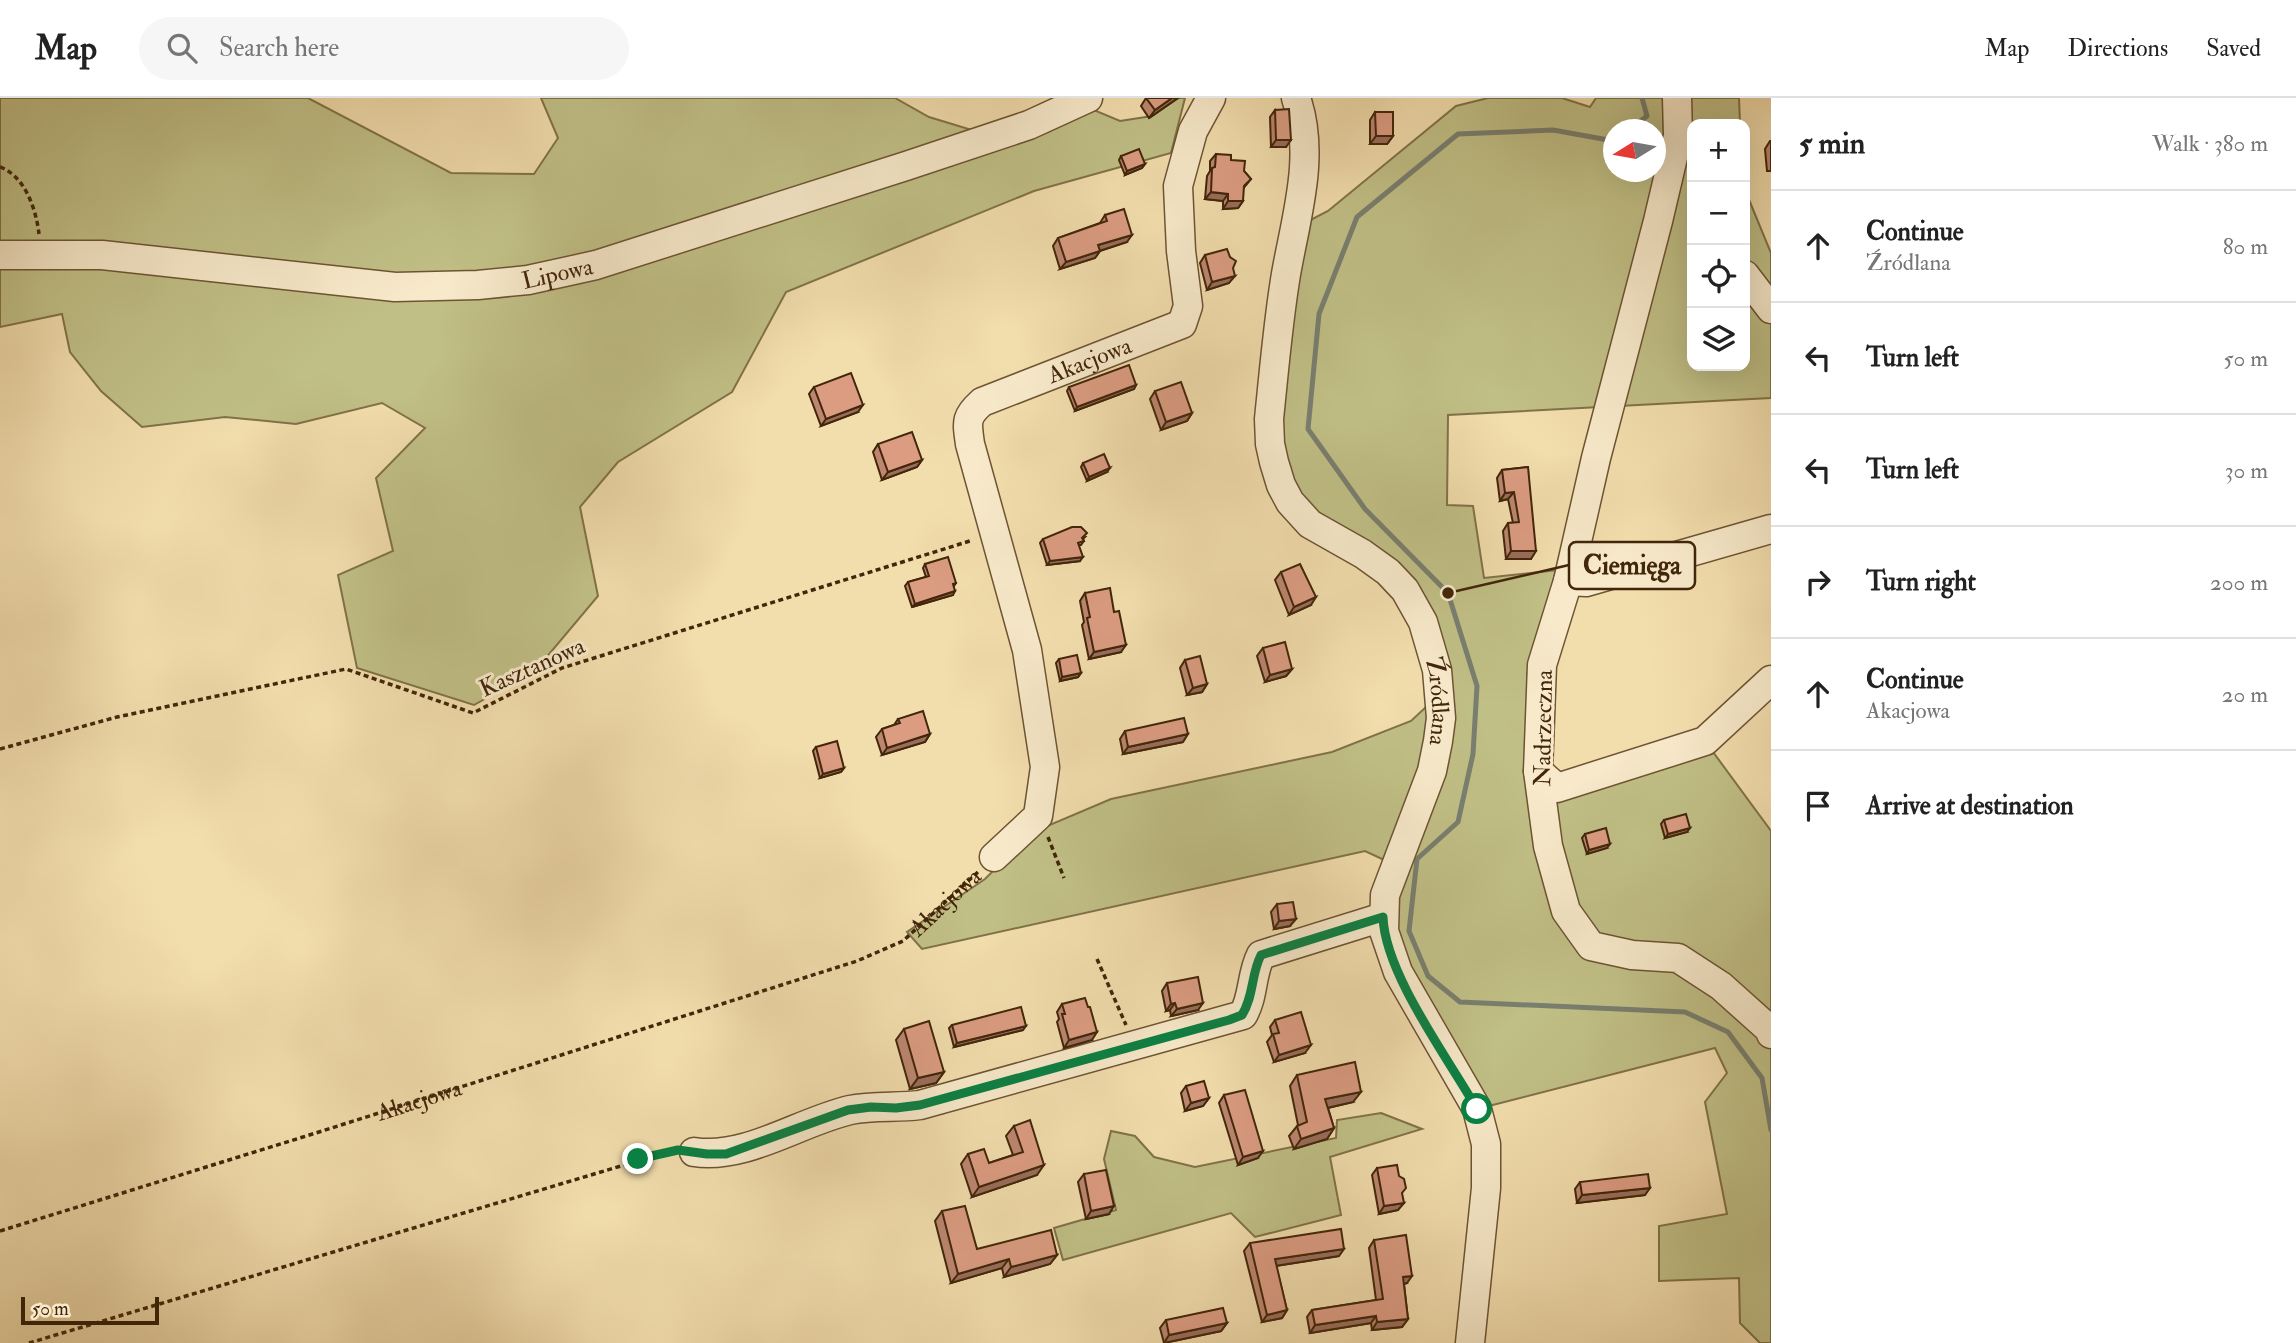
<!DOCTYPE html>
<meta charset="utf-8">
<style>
body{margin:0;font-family:"IM FELL Double Pica",serif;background:#f6f6f6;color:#222}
.controls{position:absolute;right:21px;top:21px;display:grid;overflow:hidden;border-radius:14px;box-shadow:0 7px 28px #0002}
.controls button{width:63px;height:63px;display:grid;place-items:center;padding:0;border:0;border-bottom:2px solid #e0e0e0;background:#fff;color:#222;font:35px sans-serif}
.compass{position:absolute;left:1603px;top:21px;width:63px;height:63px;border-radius:50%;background:#fff;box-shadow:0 7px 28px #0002;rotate:259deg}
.scale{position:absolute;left:21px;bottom:18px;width:138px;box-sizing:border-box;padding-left:7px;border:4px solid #42260a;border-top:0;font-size:19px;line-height:24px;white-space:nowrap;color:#42260a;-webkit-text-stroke:5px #f7e9ca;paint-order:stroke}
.stop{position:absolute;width:21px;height:21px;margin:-16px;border:5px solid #0b8043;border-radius:50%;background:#fff}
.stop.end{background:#0b8043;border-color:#fff;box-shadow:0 2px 7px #0008}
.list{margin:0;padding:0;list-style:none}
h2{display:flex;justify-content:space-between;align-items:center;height:91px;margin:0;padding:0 28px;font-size:30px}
h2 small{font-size:23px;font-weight:400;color:#767676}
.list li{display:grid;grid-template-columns:46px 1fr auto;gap:21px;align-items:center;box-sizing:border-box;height:112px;padding:0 28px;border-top:2px solid #e0e0e0}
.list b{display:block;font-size:26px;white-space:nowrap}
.list p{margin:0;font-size:23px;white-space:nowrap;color:#767676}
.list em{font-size:23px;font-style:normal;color:#767676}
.icon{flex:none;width:38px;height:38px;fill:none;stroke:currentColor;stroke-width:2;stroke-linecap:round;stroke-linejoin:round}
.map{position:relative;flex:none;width:1771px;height:1245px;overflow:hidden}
header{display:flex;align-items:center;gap:42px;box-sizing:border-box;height:98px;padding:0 35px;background:#fff;border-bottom:2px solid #e0e0e0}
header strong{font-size:33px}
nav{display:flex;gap:38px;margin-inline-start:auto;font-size:24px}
.search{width:490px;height:63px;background:#f6f6f6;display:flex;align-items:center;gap:18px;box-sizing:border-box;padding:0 24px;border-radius:38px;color:#767676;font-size:26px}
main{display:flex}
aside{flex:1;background:#fff}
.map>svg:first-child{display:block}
.green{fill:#c0bf86;stroke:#817248;stroke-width:2;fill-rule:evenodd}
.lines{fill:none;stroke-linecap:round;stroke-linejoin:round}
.stream{stroke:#797f6f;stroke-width:5}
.minor-casing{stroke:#6e5433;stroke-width:31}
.path{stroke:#42260a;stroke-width:3.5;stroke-dasharray:5 3.5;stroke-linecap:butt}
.minor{stroke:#f7e9ca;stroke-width:28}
.wall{fill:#bc8670;stroke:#42260a;stroke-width:2}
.shaded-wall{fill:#996d5b;stroke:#42260a;stroke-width:2}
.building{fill:#db9c82;stroke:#42260a;stroke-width:2}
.route{stroke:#0b8043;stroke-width:9}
.labels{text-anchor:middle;stroke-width:6;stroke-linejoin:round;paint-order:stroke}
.street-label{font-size:24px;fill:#42260a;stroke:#f7e9ca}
.leader{fill:none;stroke:#42260a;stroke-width:2.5}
.callout-dot{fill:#42260a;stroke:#f7e9ca;stroke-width:2.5}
.callout{fill:#f7e9ca;stroke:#42260a;stroke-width:2.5}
.callout-label{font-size:26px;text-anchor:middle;font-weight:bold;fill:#42260a}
</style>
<header>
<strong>Map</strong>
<div class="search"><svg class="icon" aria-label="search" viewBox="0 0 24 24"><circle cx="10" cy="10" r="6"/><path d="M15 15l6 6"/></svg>Search here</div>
<nav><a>Map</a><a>Directions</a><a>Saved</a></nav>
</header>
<main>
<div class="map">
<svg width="1771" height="1245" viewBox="0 0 1771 1245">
<rect width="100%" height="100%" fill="#f2ddad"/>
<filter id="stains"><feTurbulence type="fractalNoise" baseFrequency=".00286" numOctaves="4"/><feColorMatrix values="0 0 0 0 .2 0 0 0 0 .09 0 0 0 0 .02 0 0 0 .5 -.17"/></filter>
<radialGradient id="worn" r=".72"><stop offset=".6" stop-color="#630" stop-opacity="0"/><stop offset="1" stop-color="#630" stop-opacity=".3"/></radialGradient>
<g class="green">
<path d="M0 0H308L451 75 534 76 558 40 541 0H895L929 19 1011 44 1094 12 1120 23 1152 18 1177 0H1185L1171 55 1034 93 786 194 732 294 618 364 580 409 598 498 535 573 474 607 357 570 338 477 393 453 376 380 425 330 382 305 296 326 225 319 142 329 101 293 70 254 62 216 0 229Z"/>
<path d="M1488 0H1562L1590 9 1596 0H1739L1740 26H1692V268H1745V86V92L1771 155V300L1448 317 1447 407 1473 408 1484 480 1558 472 1527 576 1538 674 1557 690 1705 643 1771 733V1245H1760L1740 1225 1739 1180 1659 1183V1128L1727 1116 1705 1004 1727 975 1715 950 1477 1011 1398 874 1395 767 1365 753 922 851 907 834 985 781 1005 761 1040 731 1111 701 1332 654 1411 623 1440 596 1413 504 1310 426 1269 321 1297 129 1328 113 1456 8ZM1614 32H1656V74H1614Z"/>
<path d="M1381 1015 1422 1031 1330 1059 1341 1117 1255 1139 1231 1115 1063 1162 1054 1130 1116 1112 1104 1061 1111 1033 1135 1038 1154 1059 1195 1069 1336 1040 1337 1022Z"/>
</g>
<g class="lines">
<g class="stream">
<path d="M1629 32 1647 18 1642 0"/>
<path d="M1614 43 1553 32 1458 36 1357 119 1319 216 1308 331 1365 411 1448 495 1477 588 1473 656 1458 724 1417 761 1409 833 1428 878 1460 904 1685 914 1728 934 1762 980 1771 1032"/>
</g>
<defs>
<g id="minor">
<path id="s2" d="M1296 0C1316 57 1296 119 1286 176 1278 224 1274 273 1269 321L1270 346 1274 364 1281 387 1290 404 1310 426 1363 456 1388 474 1405 492 1423 524 1437 572 1441 620 1438 643 1432 673 1385 797 1384 833 1398 874 1477 1011 1486 1046V1090L1470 1245"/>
<path d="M1677 0 1678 38 1658 123 1596 360 1568 483 1542 567 1538 673 1548 748 1566 813 1591 848 1632 857 1678 860 1721 888 1769 931 1771 936"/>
<path id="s3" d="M0 157H102L395 189 478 187 528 182 596 167 906 68 1029 27 1088 0"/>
<path d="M1745 177 1771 211"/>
<path d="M1568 483 1586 484 1771 431"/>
<path d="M1538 673 1557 690 1705 643 1771 582"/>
<path id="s4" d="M994 759 1038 718 1045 669 1027 552 970 346C967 324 965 319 982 304L1182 226 1188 208 1181 153 1178 88 1193 33 1211 0"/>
<path d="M694 1054C746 1062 799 1024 850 1012 873 1007 897 1010 920 1007L1243 917C1254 898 1251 876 1261 857L1383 819"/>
</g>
</defs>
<use href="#minor" class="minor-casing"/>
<g class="path">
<path d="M0 69C25 78 36 111 39 136"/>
<path d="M0 651 117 619 346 571 473 615 562 570 973 442"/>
<path d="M1048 739 1064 780"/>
<path d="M1097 861 1126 927"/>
<path id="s1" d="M0 1133 319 1034 857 863 903 843 979 773"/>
<path d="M29 1245 671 1053"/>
</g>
<use href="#minor" class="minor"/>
</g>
<g class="wall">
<path d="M1146 0H1178L1149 20 1141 8Z"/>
<path d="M1275 12 1286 49H1271L1270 19Z"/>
<path d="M1375 14 1393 38 1387 46H1370V22Z"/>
<path d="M1770 43H1771V73H1767L1765 51Z"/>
<path d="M1216 56 1231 62 1244 73 1251 81 1243 91V103L1238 110 1223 111V103L1205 101 1207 78 1210 73V63Z"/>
<path d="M1121 58 1145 66 1142 70 1125 77 1119 62Z"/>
<path d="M1105 117 1127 144 1100 153 1095 160 1060 171 1053 148 1058 140 1100 125Z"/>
<path d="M1205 157 1233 170 1229 185 1207 192 1200 165Z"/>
<path d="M1136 287 1134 291 1075 313 1067 293 1069 289Z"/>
<path d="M814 289 858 314 821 328 809 296Z"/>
<path d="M1155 293 1192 315 1187 323 1161 332 1150 301Z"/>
<path d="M878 346 922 362 917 369 882 382 873 354Z"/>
<path d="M1083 365 1107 374 1087 383 1081 369Z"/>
<path d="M1528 369 1531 461H1506L1503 433 1508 425H1513L1508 401 1500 403 1497 380 1502 372Z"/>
<path d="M1085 439 1083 441 1084 443 1081 447H1079L1080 463 1047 467 1040 445 1043 441Z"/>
<path d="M925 466 956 485 954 488 953 497 912 509 905 488 908 484 926 479 923 470Z"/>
<path d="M1281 474 1311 507 1289 517 1275 482Z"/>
<path d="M1085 495 1121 554 1089 561 1082 527 1084 524 1080 503Z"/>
<path d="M1263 550 1292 571 1286 578 1265 584 1257 558Z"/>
<path d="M1059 561 1081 575 1078 579 1060 583 1056 565Z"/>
<path d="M1185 562 1207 586 1202 594 1187 597 1180 570Z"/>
<path d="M898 621 930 636 925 644 882 657 876 639 882 631 894 627Z"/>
<path d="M1125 633 1183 644 1123 656 1120 641Z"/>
<path d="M816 649 844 670 841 674 820 680 813 653Z"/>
<path d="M1664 722 1687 734 1665 740 1661 726Z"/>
<path d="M1585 736 1607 750 1587 756 1582 740Z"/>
<path d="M1277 806 1290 828 1274 831 1271 814Z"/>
<path d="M1167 885 1198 912 1171 918 1170 912 1166 913 1162 893Z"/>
<path d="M1062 906 1092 942 1064 950 1057 924 1059 921 1057 914Z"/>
<path d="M1275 922 1305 955 1274 964 1267 944 1272 937 1270 929Z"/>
<path d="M952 927 1023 932 954 949 949 930Z"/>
<path d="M904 931 944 974 936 985 910 991 896 942Z"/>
<path d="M1297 977 1353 1004 1328 1010 1334 1030 1327 1041 1294 1051 1289 1038 1298 1027 1290 988Z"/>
<path d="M1186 988 1209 1000 1203 1008 1185 1013 1181 995Z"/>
<path d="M1224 997 1258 1060 1238 1067 1219 1005Z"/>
<path d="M1014 1028 1037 1077 972 1099 961 1066 968 1056 989 1065 1013 1057 1006 1038Z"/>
<path d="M1377 1070 1402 1095 1398 1112 1379 1116 1372 1077Z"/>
<path d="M1084 1076 1109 1116 1086 1121 1078 1084Z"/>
<path d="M1580 1084 1645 1097 1577 1105 1575 1091Z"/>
<path d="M942 1113 977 1151 1057 1157 1050 1166 1004 1179 1002 1170 951 1185 935 1123Z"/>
<path d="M1374 1142 1407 1185 1404 1186 1408 1221 1402 1229 1372 1232 1371 1225 1310 1235 1307 1219 1312 1212 1376 1202 1369 1150Z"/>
<path d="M1250 1145 1339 1158 1276 1168 1287 1212 1282 1220 1262 1224 1244 1153Z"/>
<path d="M1166 1222 1227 1225 1221 1233 1164 1245 1160 1230Z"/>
</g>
<g class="shaded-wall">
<path d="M1172 0H1178L1149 20 1155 12Z"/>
<path d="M1376 38H1393L1387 46H1370Z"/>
<path d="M1276 42H1291L1286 49H1271Z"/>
<path d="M1145 66 1142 70 1125 77 1127 73Z"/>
<path d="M1211 94 1228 96 1223 103 1205 101Z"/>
<path d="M1228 103H1243L1238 110 1223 111Z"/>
<path d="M1132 137 1127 144 1093 155 1098 147Z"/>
<path d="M1100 153 1095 160 1060 171 1066 164Z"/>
<path d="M1235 178 1229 185 1207 192 1212 184Z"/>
<path d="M1136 287 1134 291 1075 313 1077 309Z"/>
<path d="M863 307 858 314 821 328 826 321Z"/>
<path d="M1192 315 1187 323 1161 332 1166 324Z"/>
<path d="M922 362 917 369 882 382 888 374Z"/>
<path d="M1110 370 1107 374 1087 383 1089 379Z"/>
<path d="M1514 394 1508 401 1500 403 1505 395Z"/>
<path d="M1511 453H1536L1531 461H1506Z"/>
<path d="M1083 459 1080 463 1047 467 1050 463Z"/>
<path d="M955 493 953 497 912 509 915 506Z"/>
<path d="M1316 499 1311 507 1289 517 1294 509Z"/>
<path d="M1126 547 1121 554 1089 561 1094 554Z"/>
<path d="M1292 571 1286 578 1265 584 1270 577Z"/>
<path d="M1081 575 1078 579 1060 583 1062 579Z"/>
<path d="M1207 586 1202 594 1187 597 1193 590Z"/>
<path d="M930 636 925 644 882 657 887 650Z"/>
<path d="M1188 636 1183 644 1123 656 1128 649Z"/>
<path d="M844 670 841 674 820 680 823 676Z"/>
<path d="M1690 730 1687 734 1665 740 1668 736Z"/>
<path d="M1610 746 1607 750 1587 756 1589 752Z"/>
<path d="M1296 821 1290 828 1274 831 1279 823Z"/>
<path d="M1175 905 1170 912 1166 913 1171 906Z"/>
<path d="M1203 905 1198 912 1171 918 1177 911Z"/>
<path d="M1026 928 1023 932 954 949 957 945Z"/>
<path d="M1097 934 1092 942 1064 950 1069 942Z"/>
<path d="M1311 947 1305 955 1274 964 1279 957Z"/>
<path d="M944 974 936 985 910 991 918 980Z"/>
<path d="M1361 994 1353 1004 1318 1012 1325 1001Z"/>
<path d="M1209 1000 1203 1008 1185 1013 1191 1005Z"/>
<path d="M1334 1030 1327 1041 1294 1051 1301 1041Z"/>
<path d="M1263 1053 1258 1060 1238 1067 1243 1059Z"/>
<path d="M1044 1067 1037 1077 972 1099 979 1089Z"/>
<path d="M1650 1090 1645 1097 1577 1105 1582 1097Z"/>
<path d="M1404 1105 1398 1112 1379 1116 1384 1108Z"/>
<path d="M1114 1108 1109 1116 1086 1121 1091 1113Z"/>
<path d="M1344 1151 1339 1158 1269 1169 1275 1161Z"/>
<path d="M1057 1157 1050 1166 1004 1179 1011 1169Z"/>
<path d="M1009 1161 1002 1170 951 1185 958 1176Z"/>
<path d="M1412 1178 1407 1185 1398 1187 1403 1179Z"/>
<path d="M1287 1212 1282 1220 1262 1224 1267 1217Z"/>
<path d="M1376 1218 1371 1225 1310 1235 1315 1227Z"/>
<path d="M1408 1221 1402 1229 1372 1232 1377 1224Z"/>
<path d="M1227 1225 1221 1233 1164 1245 1169 1237Z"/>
</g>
<g class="building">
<path d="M1146 0H1172L1155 12Z"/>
<path d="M1289 11 1291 42H1276L1275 12Z"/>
<path d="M1375 14H1393V38H1376Z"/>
<path d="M1139 51 1145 66 1127 73 1121 58Z"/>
<path d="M1216 56 1231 57V62L1245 63 1244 73 1251 81 1244 88 1243 103H1228V96L1211 94 1212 70 1215 69Z"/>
<path d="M1124 111 1132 137 1098 147 1100 153 1066 164 1058 140 1107 123 1105 117Z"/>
<path d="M1227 151 1230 159 1236 163 1233 170 1235 178 1212 184 1205 157Z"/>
<path d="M1129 267 1136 287 1077 309 1069 289Z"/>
<path d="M851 275 863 307 826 321 814 289Z"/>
<path d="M1181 284 1192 315 1166 324 1155 293Z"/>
<path d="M912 334 922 362 888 374 878 346Z"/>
<path d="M1104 356 1110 370 1089 379 1083 365Z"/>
<path d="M1528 369 1536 453H1511L1508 425 1519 424 1514 394 1505 395 1502 372Z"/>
<path d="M1072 429H1081L1087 435 1082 440 1084 443 1078 445 1083 459 1050 463 1043 441Z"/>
<path d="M948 459 956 485 953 486 955 493 915 506 908 484 929 478 925 466Z"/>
<path d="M1300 466 1316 499 1294 509 1281 474Z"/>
<path d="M1110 490 1114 514 1119 513 1126 547 1094 554 1087 520 1090 519 1085 495Z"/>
<path d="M1285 544 1292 571 1270 577 1263 550Z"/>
<path d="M1077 557 1081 575 1062 579 1059 561Z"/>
<path d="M1200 558 1207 586 1193 590 1185 562Z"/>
<path d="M923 613 930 636 887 650 882 631 900 625 898 621Z"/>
<path d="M1184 620 1188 636 1128 649 1125 633Z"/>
<path d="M837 643 844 670 823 676 816 649Z"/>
<path d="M1686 716 1690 730 1668 736 1664 722Z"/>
<path d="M1606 730 1610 746 1589 752 1585 736Z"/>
<path d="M1293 804 1296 821 1279 823 1277 806Z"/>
<path d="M1198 879 1203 905 1177 911 1175 905 1171 906 1167 885Z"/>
<path d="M1085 900 1088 909H1090L1097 934 1069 942 1062 916H1065L1062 906Z"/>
<path d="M1021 909 1026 928 957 945 952 927Z"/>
<path d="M1301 914 1311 947 1279 957 1273 936 1279 935 1275 922Z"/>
<path d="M929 923 944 974 918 980 904 931Z"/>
<path d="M1355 964 1361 994 1325 1001 1334 1030 1301 1041 1297 1028 1307 1024 1297 977Z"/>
<path d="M1204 983 1209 1000 1191 1005 1186 988Z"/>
<path d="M1245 992 1263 1053 1243 1059 1224 997Z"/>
<path d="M1030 1022 1044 1067 979 1089 968 1056 984 1051 989 1065 1023 1054 1014 1028Z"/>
<path d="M1397 1067 1399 1078 1404 1081 1406 1090 1402 1095 1404 1105 1384 1108 1377 1070Z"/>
<path d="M1106 1072 1114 1108 1091 1113 1084 1076Z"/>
<path d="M1648 1076 1650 1090 1582 1097 1580 1084Z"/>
<path d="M965 1108 977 1151 1051 1132 1057 1157 1011 1169 1009 1161 958 1176 942 1113Z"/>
<path d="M1341 1131 1344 1151 1275 1161 1287 1212 1267 1217 1250 1145Z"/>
<path d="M1406 1137 1412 1178 1403 1179 1408 1221 1377 1224 1376 1218 1315 1227 1312 1212 1383 1201 1374 1142Z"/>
<path d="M1223 1210 1227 1225 1169 1237 1166 1222Z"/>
</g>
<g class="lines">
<path class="route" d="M638 1061 678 1052 707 1056H726L848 1012 871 1009 896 1010 920 1007 1229 922 1242 917C1254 898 1251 876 1261 857L1383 819C1385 876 1448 960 1477 1011"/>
</g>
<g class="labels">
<g class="street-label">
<text dy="8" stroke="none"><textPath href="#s3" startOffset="560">Lipowa</textPath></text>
<text dy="8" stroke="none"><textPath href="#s4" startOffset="604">Akacjowa</textPath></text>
<text transform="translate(532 569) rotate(-24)" y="8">Kasztanowa</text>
<text dy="8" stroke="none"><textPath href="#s2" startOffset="676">Źródlana</textPath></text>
<text transform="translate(1543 630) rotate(-89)" y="8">Nadrzeczna</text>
<text dy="8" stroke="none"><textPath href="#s1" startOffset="1006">Akacjowa</textPath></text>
<text dy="8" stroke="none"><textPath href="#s1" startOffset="439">Akacjowa</textPath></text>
</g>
</g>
<path class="leader" d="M1448 495L1569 467"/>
<circle class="callout-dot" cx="1448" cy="495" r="7"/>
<rect class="callout" x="1569" y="444" width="126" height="47" rx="7"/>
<g class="callout-label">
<text x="1632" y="476">Ciemięga</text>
</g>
<rect width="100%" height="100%" filter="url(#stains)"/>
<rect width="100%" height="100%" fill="url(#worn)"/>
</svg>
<div class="controls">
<button>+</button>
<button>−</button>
<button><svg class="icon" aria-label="locate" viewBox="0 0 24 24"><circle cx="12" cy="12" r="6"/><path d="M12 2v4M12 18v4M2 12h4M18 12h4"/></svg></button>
<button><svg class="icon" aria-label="layers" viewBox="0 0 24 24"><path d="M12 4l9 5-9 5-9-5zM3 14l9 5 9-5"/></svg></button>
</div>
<svg class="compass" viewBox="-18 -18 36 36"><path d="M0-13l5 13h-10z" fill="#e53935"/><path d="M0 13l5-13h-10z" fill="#767676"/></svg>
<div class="scale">50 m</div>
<div class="stop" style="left:1477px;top:1011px"></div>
<div class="stop end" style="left:638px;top:1061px"></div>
</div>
<aside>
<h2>5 min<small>Walk · 380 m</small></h2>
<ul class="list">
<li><svg class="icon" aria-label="ahead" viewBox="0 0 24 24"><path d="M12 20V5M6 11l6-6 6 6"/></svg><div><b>Continue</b><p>Źródlana</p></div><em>80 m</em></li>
<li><svg class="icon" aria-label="left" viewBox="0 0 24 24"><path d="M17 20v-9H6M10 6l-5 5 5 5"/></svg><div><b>Turn left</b></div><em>50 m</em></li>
<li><svg class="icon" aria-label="left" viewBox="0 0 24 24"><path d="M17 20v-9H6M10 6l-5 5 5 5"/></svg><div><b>Turn left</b></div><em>30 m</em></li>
<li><svg class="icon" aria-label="right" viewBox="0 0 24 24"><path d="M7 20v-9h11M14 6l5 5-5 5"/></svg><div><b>Turn right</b></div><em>200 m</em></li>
<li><svg class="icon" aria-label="ahead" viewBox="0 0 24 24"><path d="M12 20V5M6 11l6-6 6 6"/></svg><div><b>Continue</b><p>Akacjowa</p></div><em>20 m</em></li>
<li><svg class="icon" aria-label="arrive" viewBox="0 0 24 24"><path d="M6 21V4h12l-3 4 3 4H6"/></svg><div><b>Arrive at destination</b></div></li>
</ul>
</aside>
</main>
